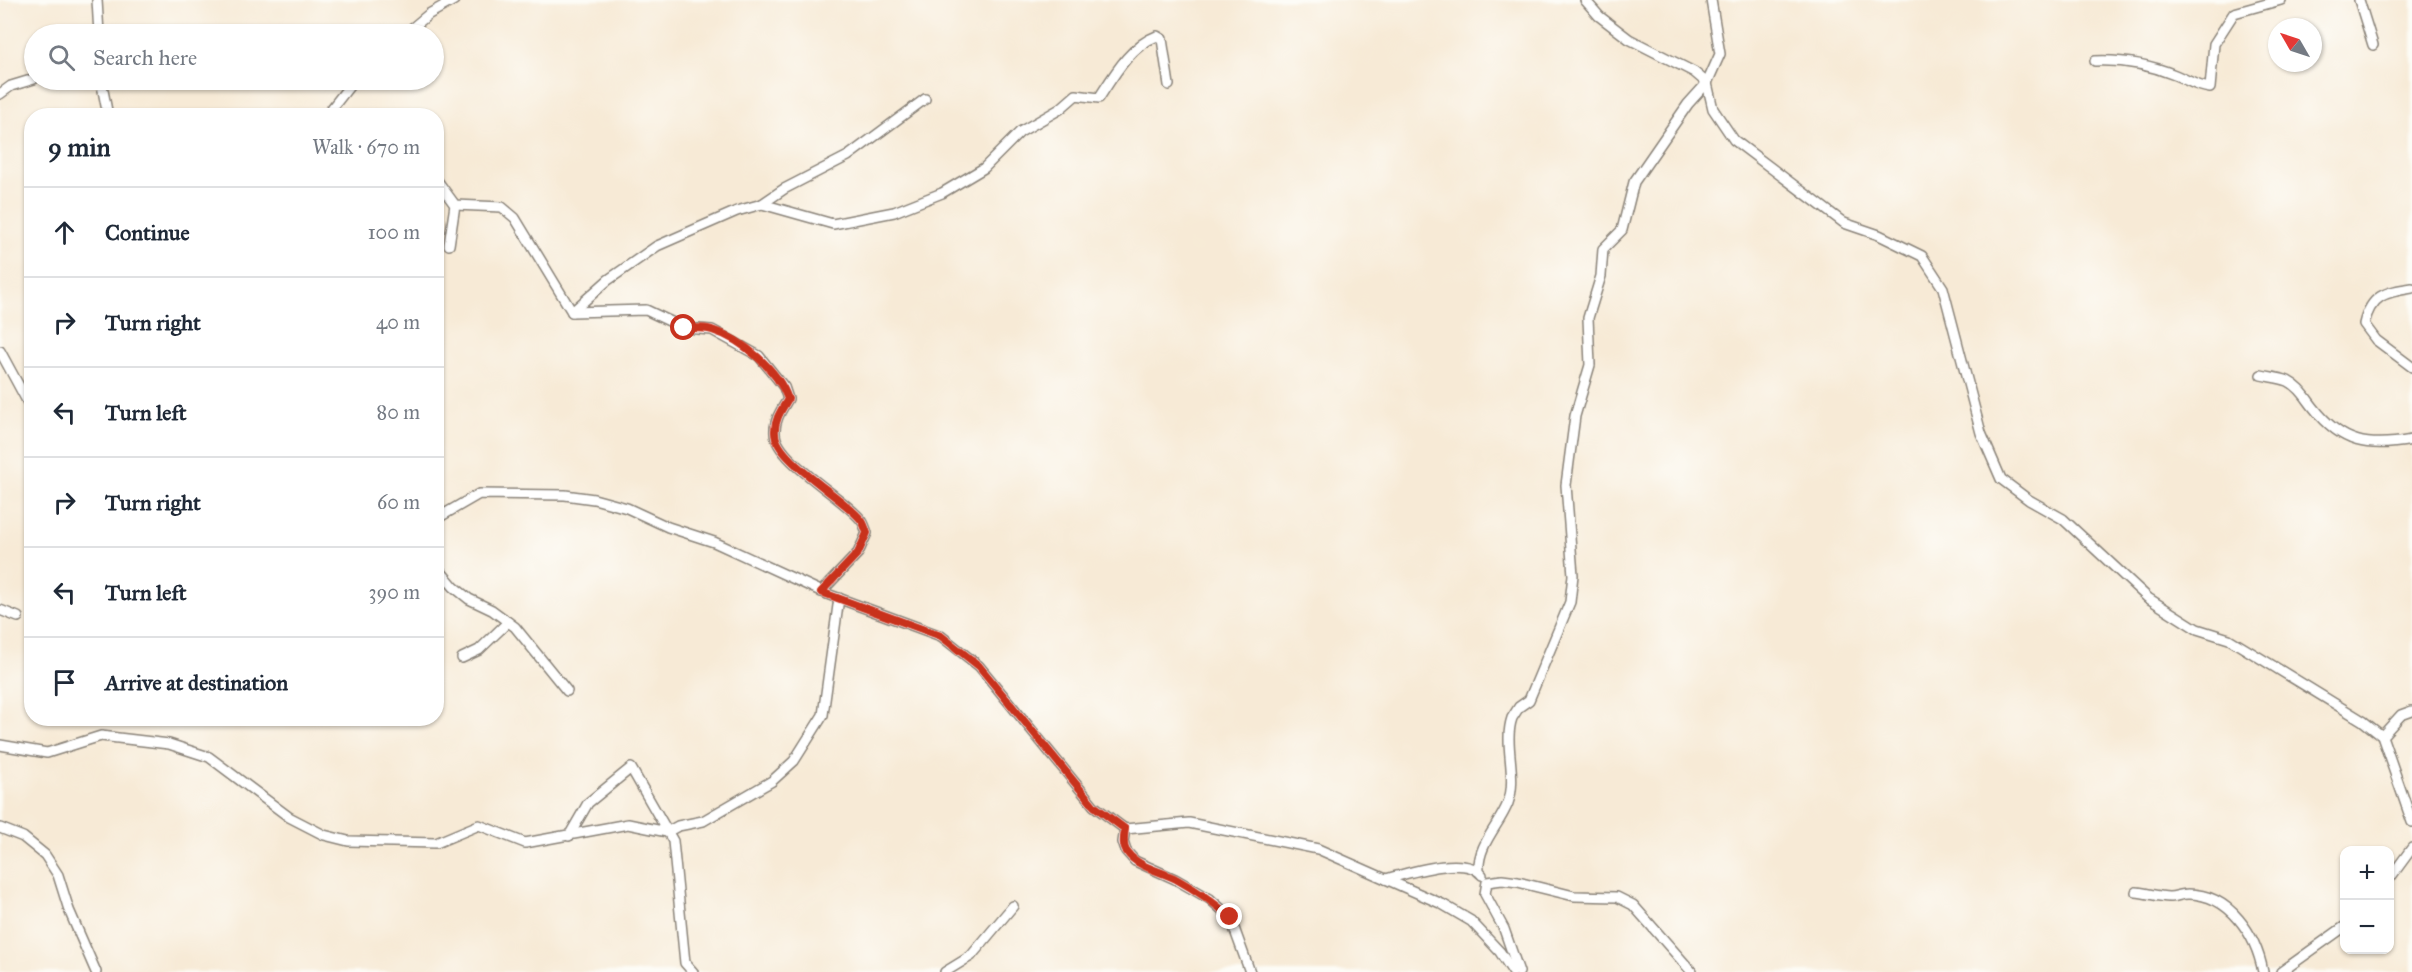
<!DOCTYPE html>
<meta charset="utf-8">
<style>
body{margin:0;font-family:"IM FELL Great Primer",serif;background:#f6f6f7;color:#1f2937}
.controls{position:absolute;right:18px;bottom:18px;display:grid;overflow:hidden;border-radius:12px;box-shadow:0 2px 4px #0004}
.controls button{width:54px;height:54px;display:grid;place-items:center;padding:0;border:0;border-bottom:2px solid #e0e1e3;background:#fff;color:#1f2937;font:30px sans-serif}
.compass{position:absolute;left:2268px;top:18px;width:54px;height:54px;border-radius:50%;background:#fff;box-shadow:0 2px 4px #0004;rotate:309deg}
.stop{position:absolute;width:18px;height:18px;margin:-14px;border:4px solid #c8321e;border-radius:50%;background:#fff}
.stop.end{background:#c8321e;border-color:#fff;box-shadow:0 2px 6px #0008}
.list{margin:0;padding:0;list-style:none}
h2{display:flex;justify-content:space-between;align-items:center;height:78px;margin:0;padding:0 24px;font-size:26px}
h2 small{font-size:20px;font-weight:400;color:#747a83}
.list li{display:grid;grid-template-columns:39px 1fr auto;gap:18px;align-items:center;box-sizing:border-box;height:90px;padding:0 24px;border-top:2px solid #e0e1e3}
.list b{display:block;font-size:22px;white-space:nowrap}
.list em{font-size:20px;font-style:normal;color:#747a83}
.icon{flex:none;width:33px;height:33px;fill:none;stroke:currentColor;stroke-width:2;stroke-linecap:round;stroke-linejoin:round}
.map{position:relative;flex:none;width:2412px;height:972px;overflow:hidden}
.search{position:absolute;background:#fff;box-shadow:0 2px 4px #0004;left:24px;top:24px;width:420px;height:66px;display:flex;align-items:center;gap:15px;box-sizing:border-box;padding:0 21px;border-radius:33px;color:#747a83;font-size:22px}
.panel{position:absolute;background:#fff;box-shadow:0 2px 4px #0004;left:24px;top:108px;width:420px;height:618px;border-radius:24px}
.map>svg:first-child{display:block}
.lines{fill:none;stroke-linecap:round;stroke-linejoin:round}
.minor-casing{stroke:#8a8379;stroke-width:12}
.minor{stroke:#fff;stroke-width:9}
.route{stroke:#c8321e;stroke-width:8}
</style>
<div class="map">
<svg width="2412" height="972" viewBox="0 0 2412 972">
<rect width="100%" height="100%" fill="#fdfcf7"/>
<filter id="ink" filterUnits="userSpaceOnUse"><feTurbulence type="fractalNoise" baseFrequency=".0167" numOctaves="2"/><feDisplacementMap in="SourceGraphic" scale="12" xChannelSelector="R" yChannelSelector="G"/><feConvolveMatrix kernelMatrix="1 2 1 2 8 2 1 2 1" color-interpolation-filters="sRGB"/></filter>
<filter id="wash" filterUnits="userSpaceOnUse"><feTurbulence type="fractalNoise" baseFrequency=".008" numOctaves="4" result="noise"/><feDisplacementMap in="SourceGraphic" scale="24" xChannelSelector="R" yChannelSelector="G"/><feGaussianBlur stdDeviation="1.35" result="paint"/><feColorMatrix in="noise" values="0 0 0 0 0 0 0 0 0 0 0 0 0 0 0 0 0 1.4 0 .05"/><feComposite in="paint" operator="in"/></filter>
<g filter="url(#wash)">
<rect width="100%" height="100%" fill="#f7ead6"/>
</g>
<g filter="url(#ink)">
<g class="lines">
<defs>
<g id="minor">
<path d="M97 0 99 34"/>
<path d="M1585 0 1599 16 1629 39 1694 72 1707 83 1713 109 1734 140 1844 223 1879 235 1922 256 1943 288 1981 433 2001 479 2029 500 2063 519 2148 598 2197 629 2229 639 2363 721 2382 736 2412 822"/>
<path d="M2359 0 2373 45"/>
<path d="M405 34 429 14 454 0"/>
<path d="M2095 61C2123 60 2148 64 2175 75 2188 80 2195 86 2210 88L2214 44 2234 13 2281 0"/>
<path d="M83 80H101"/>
<path d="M101 80 108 116"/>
<path d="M0 94 11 86 34 79"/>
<path d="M326 116 354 80"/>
<path d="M436 179 455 205 502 207 515 218 572 312 608 280 657 246 737 211 762 204 833 224 894 212 942 193 984 168 1020 132 1060 109 1076 95 1099 98C1114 75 1130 46 1157 36L1162 39 1169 85"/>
<path d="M762 204 784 189 848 156 925 99"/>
<path d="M449 245 455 205"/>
<path d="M2412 288C2385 292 2371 295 2364 324L2376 340 2412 367"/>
<path d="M572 312 646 310 684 328 712 330 759 356 784 387 788 399C782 409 774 420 775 433 775 460 846 499 862 521 864 524 866 530 867 533L858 553 821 592"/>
<path d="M0 351 32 410"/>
<path d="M2261 375C2270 377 2280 378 2288 381 2300 387 2306 398 2314 408 2342 444 2368 448 2412 440"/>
<path d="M436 519 479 494 565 495 594 499 627 508 668 527 714 542 827 594 941 636 979 666 1094 806 1125 829 1189 823 1318 849 1442 904 1471 921 1500 952 1513 972"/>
<path d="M436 566 454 587 469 599 492 610 515 627 567 691"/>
<path d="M0 610 18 617"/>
<path d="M462 658 479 650 508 622"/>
<path d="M2382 736 2401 715 2412 711"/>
<path d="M0 745 47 753 101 736 169 744 209 757 289 817 324 835 348 841 436 843 479 825 525 843 628 824 667 832 678 826 703 821 772 781 794 761 823 715 839 598"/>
<path d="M0 828 23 837 45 855 58 875 69 910 96 972"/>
<path d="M1125 829 1123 842 1126 851 1135 861 1175 879 1210 899 1230 917 1250 972"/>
<path d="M569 836 588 803 631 768 673 841 685 963 693 972"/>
<path d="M1479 871C1477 845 1499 826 1508 803 1518 776 1503 744 1512 718L1519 707 1529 700 1570 602 1573 575 1566 485 1575 416 1590 365 1588 318 1601 276 1603 249 1622 230 1634 182 1688 104 1707 83 1720 54 1711 0"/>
<path d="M2390 878 2412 848"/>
<path d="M1386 879C1408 873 1466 854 1482 875"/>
<path d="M2136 892C2147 893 2159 897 2169 897 2175 897 2181 894 2188 894 2230 894 2256 935 2263 972"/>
<path d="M945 972 971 956 1013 906"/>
<path d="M1519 972 1504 929 1485 894 1487 882 1502 880 1518 882 1574 896 1617 897 1633 905 1692 972"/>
<path d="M2281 972 2344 927"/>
</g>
</defs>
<use href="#minor" class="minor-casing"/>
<use href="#minor" class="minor"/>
</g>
</g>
<g class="lines" filter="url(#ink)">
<path class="route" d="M684 328C692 328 704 327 712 330 742 339 778 370 788 399 782 409 774 420 775 433 775 460 846 499 862 521 864 524 866 530 867 533L858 553 821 592 941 636 979 666 1094 806 1125 829C1124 837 1122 846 1127 852 1137 867 1161 871 1176 879 1196 890 1214 902 1230 917"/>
</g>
</svg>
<div class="controls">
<button>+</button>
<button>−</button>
</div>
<svg class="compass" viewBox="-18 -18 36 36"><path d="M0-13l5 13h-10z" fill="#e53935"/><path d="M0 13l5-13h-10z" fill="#747a83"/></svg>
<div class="stop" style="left:684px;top:328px"></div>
<div class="stop end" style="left:1230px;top:917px"></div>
<div class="search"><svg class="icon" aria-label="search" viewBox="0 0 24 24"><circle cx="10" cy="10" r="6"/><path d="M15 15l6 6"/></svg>Search here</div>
<section class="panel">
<h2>9 min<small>Walk · 670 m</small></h2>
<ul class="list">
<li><svg class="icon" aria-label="ahead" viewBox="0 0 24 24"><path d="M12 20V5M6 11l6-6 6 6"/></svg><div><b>Continue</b></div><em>100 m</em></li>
<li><svg class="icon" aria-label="right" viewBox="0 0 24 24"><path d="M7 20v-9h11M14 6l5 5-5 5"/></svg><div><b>Turn right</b></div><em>40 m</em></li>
<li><svg class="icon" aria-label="left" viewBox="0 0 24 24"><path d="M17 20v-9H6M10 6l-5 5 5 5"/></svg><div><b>Turn left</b></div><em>80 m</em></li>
<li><svg class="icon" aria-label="right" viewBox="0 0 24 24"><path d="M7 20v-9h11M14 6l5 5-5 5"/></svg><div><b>Turn right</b></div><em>60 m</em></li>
<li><svg class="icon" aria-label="left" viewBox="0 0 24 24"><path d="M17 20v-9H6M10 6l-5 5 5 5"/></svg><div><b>Turn left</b></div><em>390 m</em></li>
<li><svg class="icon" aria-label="arrive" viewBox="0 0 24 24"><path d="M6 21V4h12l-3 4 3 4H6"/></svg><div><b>Arrive at destination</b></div></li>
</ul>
</section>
</div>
